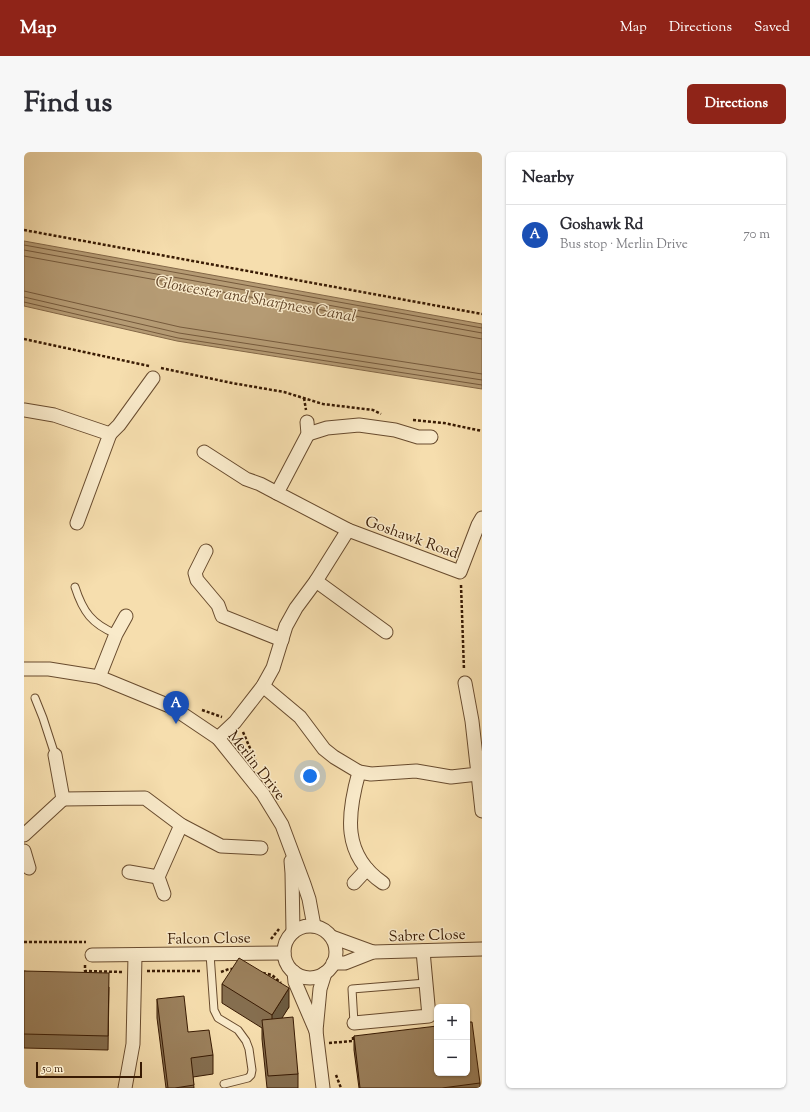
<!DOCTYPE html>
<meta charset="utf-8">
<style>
body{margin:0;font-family:"Sorts Mill Goudy",serif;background:#f7f7f7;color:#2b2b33}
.controls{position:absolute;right:12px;bottom:12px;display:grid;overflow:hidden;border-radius:6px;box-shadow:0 1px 3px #0004}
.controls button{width:36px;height:36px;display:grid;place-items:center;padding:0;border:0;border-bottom:1px solid #e1e1e2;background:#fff;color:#2b2b33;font:20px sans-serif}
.scale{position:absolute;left:12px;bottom:10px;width:106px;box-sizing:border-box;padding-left:4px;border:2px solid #381a03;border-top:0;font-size:11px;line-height:14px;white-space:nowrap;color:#381a03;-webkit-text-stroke:3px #f9eaca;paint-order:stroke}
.you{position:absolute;left:286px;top:624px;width:14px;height:14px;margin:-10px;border:3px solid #fff;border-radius:50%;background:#1a73e8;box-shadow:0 0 0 6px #1a73e833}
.badge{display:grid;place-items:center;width:26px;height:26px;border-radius:50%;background:#8f2418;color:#fff;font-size:13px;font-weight:700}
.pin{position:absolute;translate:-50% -33px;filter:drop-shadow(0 1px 2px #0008)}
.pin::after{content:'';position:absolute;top:21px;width:14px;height:12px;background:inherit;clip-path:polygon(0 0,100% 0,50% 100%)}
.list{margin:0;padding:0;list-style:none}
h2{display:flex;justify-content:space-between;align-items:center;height:52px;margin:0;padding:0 16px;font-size:17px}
h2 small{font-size:13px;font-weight:400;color:#7c7c81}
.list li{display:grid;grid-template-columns:26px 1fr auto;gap:12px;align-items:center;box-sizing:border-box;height:60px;padding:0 16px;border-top:1px solid #e1e1e2}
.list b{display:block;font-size:15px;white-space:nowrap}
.list p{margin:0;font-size:13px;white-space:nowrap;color:#7c7c81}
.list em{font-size:13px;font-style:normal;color:#7c7c81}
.map{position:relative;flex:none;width:458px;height:936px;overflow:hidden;border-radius:6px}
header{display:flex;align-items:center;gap:24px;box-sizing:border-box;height:56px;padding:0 20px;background:#8f2418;color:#fff}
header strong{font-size:19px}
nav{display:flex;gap:22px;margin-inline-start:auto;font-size:14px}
.intro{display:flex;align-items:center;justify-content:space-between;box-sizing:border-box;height:96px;padding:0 24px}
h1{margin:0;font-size:28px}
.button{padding:10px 18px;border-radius:6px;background:#8f2418;color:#fff;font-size:14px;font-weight:700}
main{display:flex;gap:24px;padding:0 24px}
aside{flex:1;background:#fff;border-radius:6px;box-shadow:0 1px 3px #0004}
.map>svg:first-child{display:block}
.water{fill:#b59b74;stroke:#836747}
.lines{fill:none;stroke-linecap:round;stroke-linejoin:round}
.shore{stroke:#765a3c;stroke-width:1}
.lane-casing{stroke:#684b2e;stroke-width:9}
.street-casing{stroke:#684b2e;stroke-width:15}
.path{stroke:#381a03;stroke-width:2.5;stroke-dasharray:3 2;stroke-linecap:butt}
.lane{stroke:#f9eaca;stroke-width:7}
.street{stroke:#f9eaca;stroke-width:13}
.wall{fill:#856e4f;stroke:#381a03}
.shaded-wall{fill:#6c5a40;stroke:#381a03}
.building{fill:#9b805c;stroke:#381a03}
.labels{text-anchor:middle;stroke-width:3;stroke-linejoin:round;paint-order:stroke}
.street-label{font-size:15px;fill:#381a03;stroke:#f9eaca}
.water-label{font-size:16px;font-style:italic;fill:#64472b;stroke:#f9eaca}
</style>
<header>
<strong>Map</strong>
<nav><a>Map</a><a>Directions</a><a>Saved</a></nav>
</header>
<div class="intro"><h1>Find us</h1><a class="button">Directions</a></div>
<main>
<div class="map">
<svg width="458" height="936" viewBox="0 0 458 936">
<rect width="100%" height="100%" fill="#f6deae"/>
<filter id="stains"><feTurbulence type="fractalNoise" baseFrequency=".005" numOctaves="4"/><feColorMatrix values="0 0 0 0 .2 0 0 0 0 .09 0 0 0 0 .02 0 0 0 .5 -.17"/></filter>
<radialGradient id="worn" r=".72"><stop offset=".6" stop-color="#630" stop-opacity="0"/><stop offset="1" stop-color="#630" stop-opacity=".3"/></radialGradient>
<path class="water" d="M0 89 458 172V237L153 189 0 154Z"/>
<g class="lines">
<g class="shore">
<path d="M0 93 458 176"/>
<path d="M0 98 458 181"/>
<path d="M0 104 458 187"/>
<path d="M0 139 156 175 458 222"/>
<path d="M0 145 155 181 458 228"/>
<path d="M0 150 154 186 458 233"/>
</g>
<defs>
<g id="lane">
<path d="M51 435C59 460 68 472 92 482"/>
<path d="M11 546 19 566 31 603"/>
<path d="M186 802 190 858 194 866 214 878 222 889 225 897 228 918 227 923 224 926 200 932"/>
<path d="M330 871 328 837 402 831"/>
</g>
<g id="street">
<path d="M0 258 30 263 86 282 53 371"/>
<path d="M86 282 95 273 129 226"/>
<path d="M284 282 303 276 335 273 371 278 394 285H407"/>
<path d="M180 300 222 327 236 332 253 341"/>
<path d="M324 378 436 420 454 373 458 366"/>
<path d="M182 399 171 421 173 428 194 453 198 464 258 488"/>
<path d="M292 429 362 480"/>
<path d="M0 517H25L75 525 148 555 194 586 239 642 258 673 280 732 285 747 290 774"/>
<path d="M75 525 92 482 102 464"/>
<path d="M239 534 276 565 300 597 310 605 335 620C323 663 318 703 359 731"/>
<path d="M194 586 211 570 239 534 249 516 262 474 272 456 292 429 324 378 253 341 284 282 283 270"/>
<path d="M335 620 347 622 392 619 427 625 454 622 448 569 441 531"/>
<path d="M454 622 458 659"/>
<path d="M39 647 121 646 157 673 197 694 237 696"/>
<path d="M0 683 39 647 31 603"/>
<path d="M0 699 5 716"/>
<path d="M267 709 268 721 269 780"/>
<path d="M105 720 134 725 157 673"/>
<path d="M134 725 140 742"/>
<path d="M330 731 343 717"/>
<circle cx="286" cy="800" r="26"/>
<path d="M308 785 349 800"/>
<path d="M68 803 260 801"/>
<path d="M309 811H321L349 800 458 797"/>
<path d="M270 820 271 830 292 879"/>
<path d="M330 871 405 864 399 799"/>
<path d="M101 936 109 892 111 804"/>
<path d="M299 936 292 879 296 837 301 821"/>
</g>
</defs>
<use href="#lane" class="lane-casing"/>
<use href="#street" class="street-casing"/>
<g class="path">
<path d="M0 78 458 162"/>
<path d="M0 187 125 214"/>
<path d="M137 216 208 231 260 240 299 252 349 258 357 262"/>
<path d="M280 246 282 258"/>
<path d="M389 268 420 271 458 279"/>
<path d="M437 433 440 518"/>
<path d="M178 558 198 565"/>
<path d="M219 580 232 610"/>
<path d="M247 787 255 777"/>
<path d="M0 790H62"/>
<path d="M61 813V819L98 820"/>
<path d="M123 819H178"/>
<path d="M197 820 205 817H211"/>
<path d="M239 821 248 823 257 831"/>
<path d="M305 891 329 889V884"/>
<path d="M312 923 317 936"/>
</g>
<use href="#lane" class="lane"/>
<use href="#street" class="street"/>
</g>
<g class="wall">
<path d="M0 819 85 835 84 898 0 896Z"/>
<path d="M198 832 265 855 257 866 274 922V936H243L238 887V876L198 851Z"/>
<path d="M133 847 164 880 189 903V922L169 925 170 936H142L133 866Z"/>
<path d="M330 884 456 931V936H335L330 898Z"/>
</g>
<path class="shaded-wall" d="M265 836V855L248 882V863Z"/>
<g class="building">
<path d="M215 806 265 836 248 863 198 832Z"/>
<path d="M0 819 85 821 84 884 0 882Z"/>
<path d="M160 844 164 880 185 878 189 903 167 906 170 933 151 936H144L133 847Z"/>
<path d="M269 865 274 922 244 924 238 868Z"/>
<path d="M443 870H448L456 931 418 936H336L330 884 413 874V921H443Z"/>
</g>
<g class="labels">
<g class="street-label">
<text transform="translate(388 385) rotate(20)" y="5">Goshawk Road</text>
<text transform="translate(233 613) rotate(52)" y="5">Merlin Drive</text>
<text transform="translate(403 783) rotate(-2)" y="5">Sabre Close</text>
<text transform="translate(185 786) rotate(-1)" y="5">Falcon Close</text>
</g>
<g class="water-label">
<text transform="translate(232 146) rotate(10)" y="6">Gloucester and Sharpness Canal</text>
</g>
</g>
<rect width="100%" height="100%" filter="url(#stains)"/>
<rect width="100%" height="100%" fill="url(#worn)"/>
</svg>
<div class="controls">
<button>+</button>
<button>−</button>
</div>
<div class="scale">50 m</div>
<div class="you"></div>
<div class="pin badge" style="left:152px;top:572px;background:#1a4fb4">A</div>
</div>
<aside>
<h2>Nearby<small></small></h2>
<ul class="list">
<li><span class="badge" style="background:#1a4fb4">A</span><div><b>Goshawk Rd</b><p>Bus stop · Merlin Drive</p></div><em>70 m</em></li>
</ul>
</aside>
</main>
